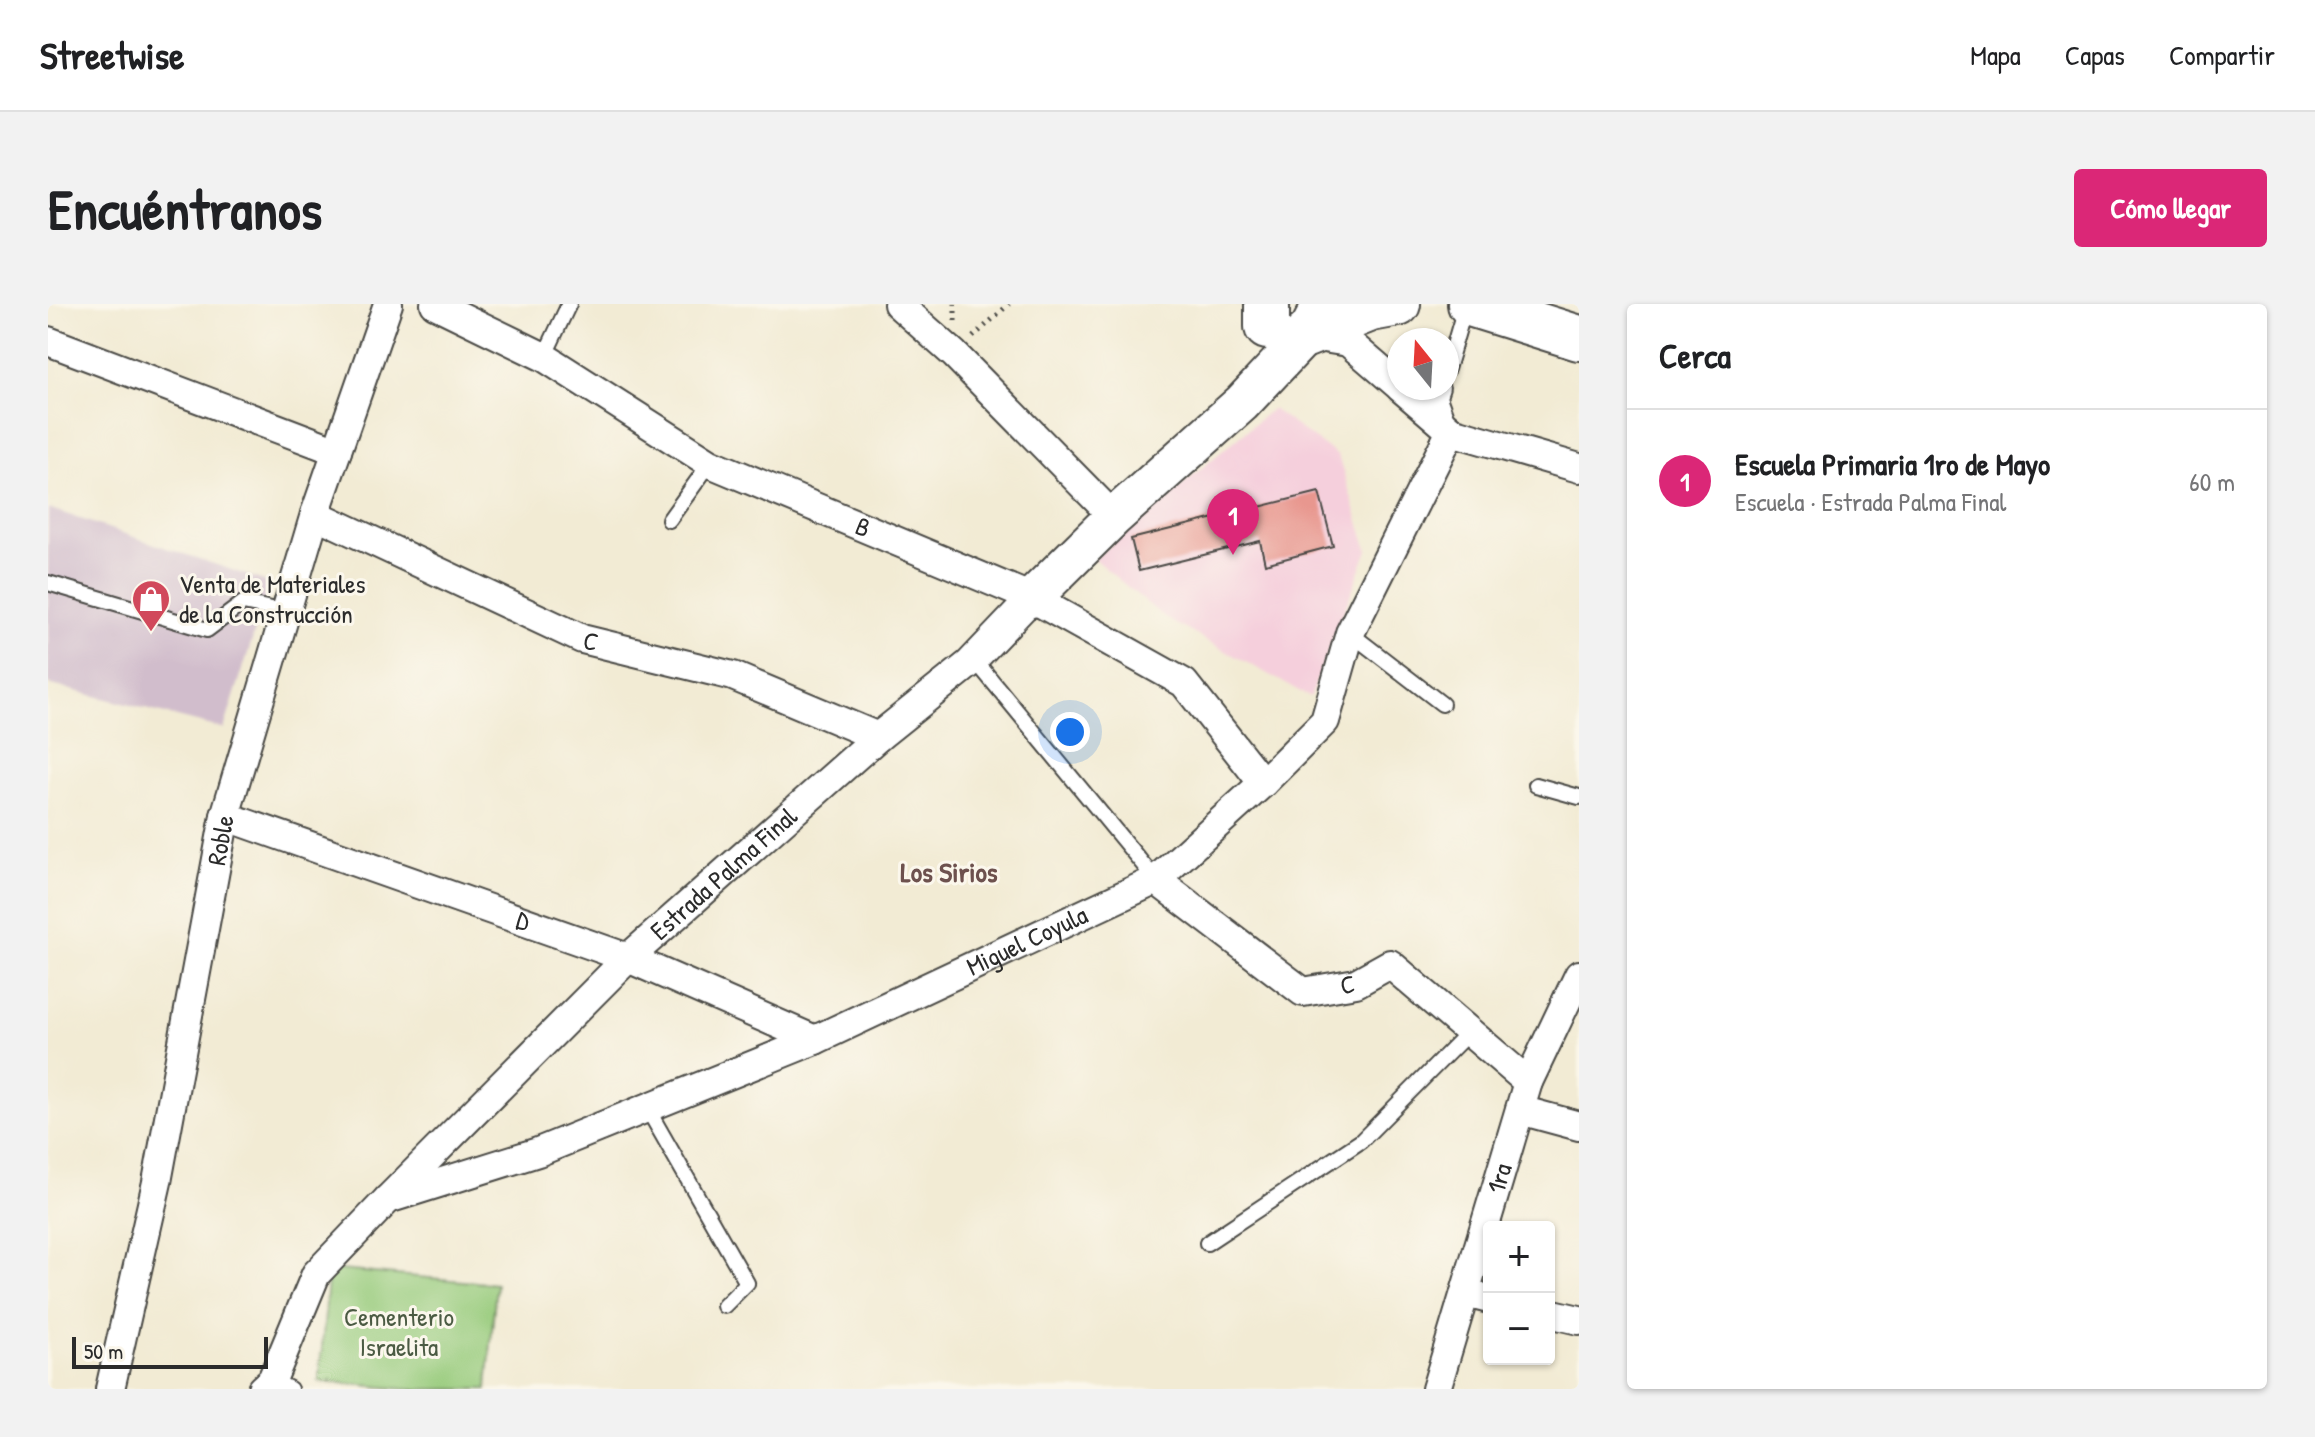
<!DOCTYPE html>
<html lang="es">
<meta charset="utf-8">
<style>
body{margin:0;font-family:"Patrick Hand",sans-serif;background:#f2f2f2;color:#202124}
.controls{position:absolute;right:24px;bottom:24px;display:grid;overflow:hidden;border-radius:8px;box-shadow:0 2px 6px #0004}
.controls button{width:72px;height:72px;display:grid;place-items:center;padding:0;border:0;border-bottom:2px solid #e0e0e0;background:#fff;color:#202124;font:40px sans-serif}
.compass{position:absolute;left:1339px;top:24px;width:72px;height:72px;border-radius:50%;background:#fff;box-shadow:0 2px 6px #0004;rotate:342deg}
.scale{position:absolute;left:24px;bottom:20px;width:196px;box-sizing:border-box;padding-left:8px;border:4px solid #2b2b2b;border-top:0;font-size:22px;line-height:28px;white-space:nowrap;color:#2b2b2b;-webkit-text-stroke:6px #fbf7ec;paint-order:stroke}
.you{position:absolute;left:1022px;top:428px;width:28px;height:28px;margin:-20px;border:6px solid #fff;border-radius:50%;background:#1a73e8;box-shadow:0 0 0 12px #1a73e833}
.badge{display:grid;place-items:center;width:52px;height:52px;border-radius:50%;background:#db2777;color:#fff;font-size:26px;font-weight:700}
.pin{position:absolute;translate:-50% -66px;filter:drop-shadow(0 2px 4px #0008)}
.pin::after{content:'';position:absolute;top:42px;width:28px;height:24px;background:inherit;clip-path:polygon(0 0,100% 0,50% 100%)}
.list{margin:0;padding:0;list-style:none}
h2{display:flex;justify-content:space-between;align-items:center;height:104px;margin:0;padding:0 32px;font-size:34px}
h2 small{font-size:26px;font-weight:400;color:#757577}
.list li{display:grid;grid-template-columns:52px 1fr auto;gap:24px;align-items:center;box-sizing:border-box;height:144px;padding:0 32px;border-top:2px solid #e0e0e0}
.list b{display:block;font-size:30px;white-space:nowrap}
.list p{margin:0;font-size:26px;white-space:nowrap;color:#757577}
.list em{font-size:26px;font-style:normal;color:#757577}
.map{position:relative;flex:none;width:1531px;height:1085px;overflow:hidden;border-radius:8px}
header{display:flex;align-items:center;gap:48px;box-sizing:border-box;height:112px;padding:0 40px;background:#fff;border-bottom:2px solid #e0e0e0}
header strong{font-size:38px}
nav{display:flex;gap:44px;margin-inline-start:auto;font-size:28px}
.intro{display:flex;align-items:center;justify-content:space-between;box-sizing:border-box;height:192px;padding:0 48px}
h1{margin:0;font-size:56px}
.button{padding:20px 36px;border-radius:8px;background:#db2777;color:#fff;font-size:28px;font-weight:700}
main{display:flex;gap:48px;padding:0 48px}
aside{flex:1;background:#fff;border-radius:8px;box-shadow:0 2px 6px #0004}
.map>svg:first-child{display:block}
.built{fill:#f5cfdc}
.industrial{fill:#d1bdcc}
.green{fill:#97cb7b;stroke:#617b53;stroke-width:2}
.building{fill:#e8978f}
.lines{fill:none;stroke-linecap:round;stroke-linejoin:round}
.lane-casing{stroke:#494844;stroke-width:18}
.street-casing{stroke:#494844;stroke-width:32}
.secondary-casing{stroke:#494844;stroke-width:42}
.highway-casing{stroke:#494844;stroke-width:48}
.path{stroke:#494844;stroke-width:5;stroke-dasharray:2 6;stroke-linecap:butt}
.lane{stroke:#fff;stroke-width:14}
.street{stroke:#fff;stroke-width:28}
.secondary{stroke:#fff;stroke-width:38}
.highway{stroke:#fff;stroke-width:44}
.labels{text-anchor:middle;stroke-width:6;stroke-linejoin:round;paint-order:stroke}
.street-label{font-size:26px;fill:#2b2b2b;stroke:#fbf7ec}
.poi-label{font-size:26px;fill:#2b2b2b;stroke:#fbf7ec;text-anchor:start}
.park-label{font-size:26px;fill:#4b5b43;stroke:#fbf7ec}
.neighbourhood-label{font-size:28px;font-weight:bold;fill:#6d514e;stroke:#fbf7ec}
</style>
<header>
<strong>Streetwise</strong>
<nav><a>Mapa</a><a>Capas</a><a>Compartir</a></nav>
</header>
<div class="intro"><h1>Encuéntranos</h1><a class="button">Cómo llegar</a></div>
<main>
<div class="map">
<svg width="1531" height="1085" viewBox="0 0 1531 1085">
<rect width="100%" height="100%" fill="#fbf7ec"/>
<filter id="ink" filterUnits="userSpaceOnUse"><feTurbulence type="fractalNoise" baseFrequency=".0125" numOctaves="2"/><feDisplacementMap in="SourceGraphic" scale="16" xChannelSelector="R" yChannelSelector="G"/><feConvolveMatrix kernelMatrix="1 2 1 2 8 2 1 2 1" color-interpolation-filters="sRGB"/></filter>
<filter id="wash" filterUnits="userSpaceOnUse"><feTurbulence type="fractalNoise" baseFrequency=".006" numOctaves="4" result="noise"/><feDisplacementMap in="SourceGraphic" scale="32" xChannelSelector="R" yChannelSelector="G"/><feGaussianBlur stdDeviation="1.8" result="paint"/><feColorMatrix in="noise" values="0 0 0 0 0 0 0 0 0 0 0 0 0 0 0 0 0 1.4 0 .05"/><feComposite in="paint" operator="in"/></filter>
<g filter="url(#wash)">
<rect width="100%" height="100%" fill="#f2ebd4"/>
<path class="built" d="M1224 105 1290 152 1320 246 1262 393 1117 314 1046 255Z"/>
<path class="industrial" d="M0 204 222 279 176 425 0 380Z"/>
<path class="green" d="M281 965 448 980 439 1085H357L271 1077Z"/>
<g id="blocks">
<path class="building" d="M1271 188 1285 242 1217 260 1212 237 1091 267 1083 235Z"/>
</g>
</g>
<g filter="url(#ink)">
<use href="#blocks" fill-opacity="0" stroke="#494844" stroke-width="2"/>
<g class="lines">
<defs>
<g id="lane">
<path d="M496 53 521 0"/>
<path d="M1399 65 1418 0"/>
<path d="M1394 84 1391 93 1400 118"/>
<path d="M621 216 662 159"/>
<path d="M0 279 159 326 195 299 238 308"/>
<path d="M1302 329 1394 400"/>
<path d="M926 355 1108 576"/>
<path d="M1488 481 1531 493"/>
<path d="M599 804 699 979 676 1002"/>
<path d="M1159 939 1313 837 1420 729"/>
<path d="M224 1076 242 1085"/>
</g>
<g id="street">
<path id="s1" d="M387 0 496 53 662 159 984 294 1136 379 1215 479"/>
<path d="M850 0 906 50 1066 213"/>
<path d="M1263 32 1300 38 1351 82"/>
<path d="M0 37 289 147"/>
<path d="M1353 84 1403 127 1531 164"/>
<path id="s2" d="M267 210 534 335 685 372 830 433"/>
<path id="s3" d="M177 512 580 654 767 736"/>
<path id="s4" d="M1108 576 1255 688 1308 679 1342 660 1480 778"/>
<path d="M1472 806 1531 822"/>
<path id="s5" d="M340 895 490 848 767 736 1108 576 1215 479 1277 417 1302 329 1403 127"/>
<path d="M1417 989 1441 995"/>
<path d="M1501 1009 1531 1016"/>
<path id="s6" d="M62 1085 109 878 177 512 267 210 340 0"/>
<path id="s7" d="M214 1085 224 1076 268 970 340 895 580 654 830 433 921 360 984 294"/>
<path id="s8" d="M1388 1085 1480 778 1531 671"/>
</g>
<path id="secondary" d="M984 294 1066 213 1194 99 1258 31 1274 0"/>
<g id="highway">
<path d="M1219 0V23"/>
<path d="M1422 0 1531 34"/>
<path d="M1258 31 1323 5 1350 0"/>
</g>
</defs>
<use href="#lane" class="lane-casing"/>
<use href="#street" class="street-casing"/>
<use href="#secondary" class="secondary-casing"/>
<use href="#highway" class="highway-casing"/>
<g class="path">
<path d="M907 17V0"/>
<path d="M925 33 961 0"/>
</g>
<use href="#lane" class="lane"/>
<use href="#street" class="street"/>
<use href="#secondary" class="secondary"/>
<use href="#highway" class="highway"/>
</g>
</g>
<defs>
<symbol id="shop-pin" viewBox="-11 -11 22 30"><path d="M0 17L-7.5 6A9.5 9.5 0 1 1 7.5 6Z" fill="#d1495b" stroke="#fbf7ec"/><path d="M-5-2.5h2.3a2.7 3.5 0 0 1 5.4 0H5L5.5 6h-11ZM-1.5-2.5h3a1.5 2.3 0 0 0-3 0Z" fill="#fff"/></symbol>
</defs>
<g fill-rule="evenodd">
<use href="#shop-pin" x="81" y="273" width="44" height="60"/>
</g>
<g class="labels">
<g class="street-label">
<text dy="9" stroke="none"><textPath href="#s1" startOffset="484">B</textPath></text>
<text dy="9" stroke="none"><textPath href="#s2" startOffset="304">C</textPath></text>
<text dy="9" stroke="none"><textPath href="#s6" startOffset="560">Roble</textPath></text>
<text dy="9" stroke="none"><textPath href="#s7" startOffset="700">Estrada Palma Final</textPath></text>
<text dy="9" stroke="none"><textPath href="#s3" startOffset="316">D</textPath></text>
<text dy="9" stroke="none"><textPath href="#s5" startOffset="690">Miguel Coyula</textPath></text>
<text dy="9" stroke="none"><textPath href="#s4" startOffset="230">C</textPath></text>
<text dy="9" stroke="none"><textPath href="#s8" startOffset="220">1ra</textPath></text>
</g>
<g class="poi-label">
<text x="131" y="289">Venta de Materiales<tspan x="131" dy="30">de la Construcción</tspan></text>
</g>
<g class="park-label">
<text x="351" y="1022">Cementerio<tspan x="351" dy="30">Israelita</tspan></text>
</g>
<g class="neighbourhood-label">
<text x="901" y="578">Los Sirios</text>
</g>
</g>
</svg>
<div class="controls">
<button>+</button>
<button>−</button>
</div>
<svg class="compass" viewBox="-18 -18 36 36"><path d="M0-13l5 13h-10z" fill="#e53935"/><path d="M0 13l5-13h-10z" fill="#757577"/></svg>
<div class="scale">50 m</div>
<div class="you"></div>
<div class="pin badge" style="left:1185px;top:251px">1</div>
</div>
<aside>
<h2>Cerca<small></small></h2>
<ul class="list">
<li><span class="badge">1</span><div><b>Escuela Primaria 1ro de Mayo</b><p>Escuela · Estrada Palma Final</p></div><em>60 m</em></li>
</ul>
</aside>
</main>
